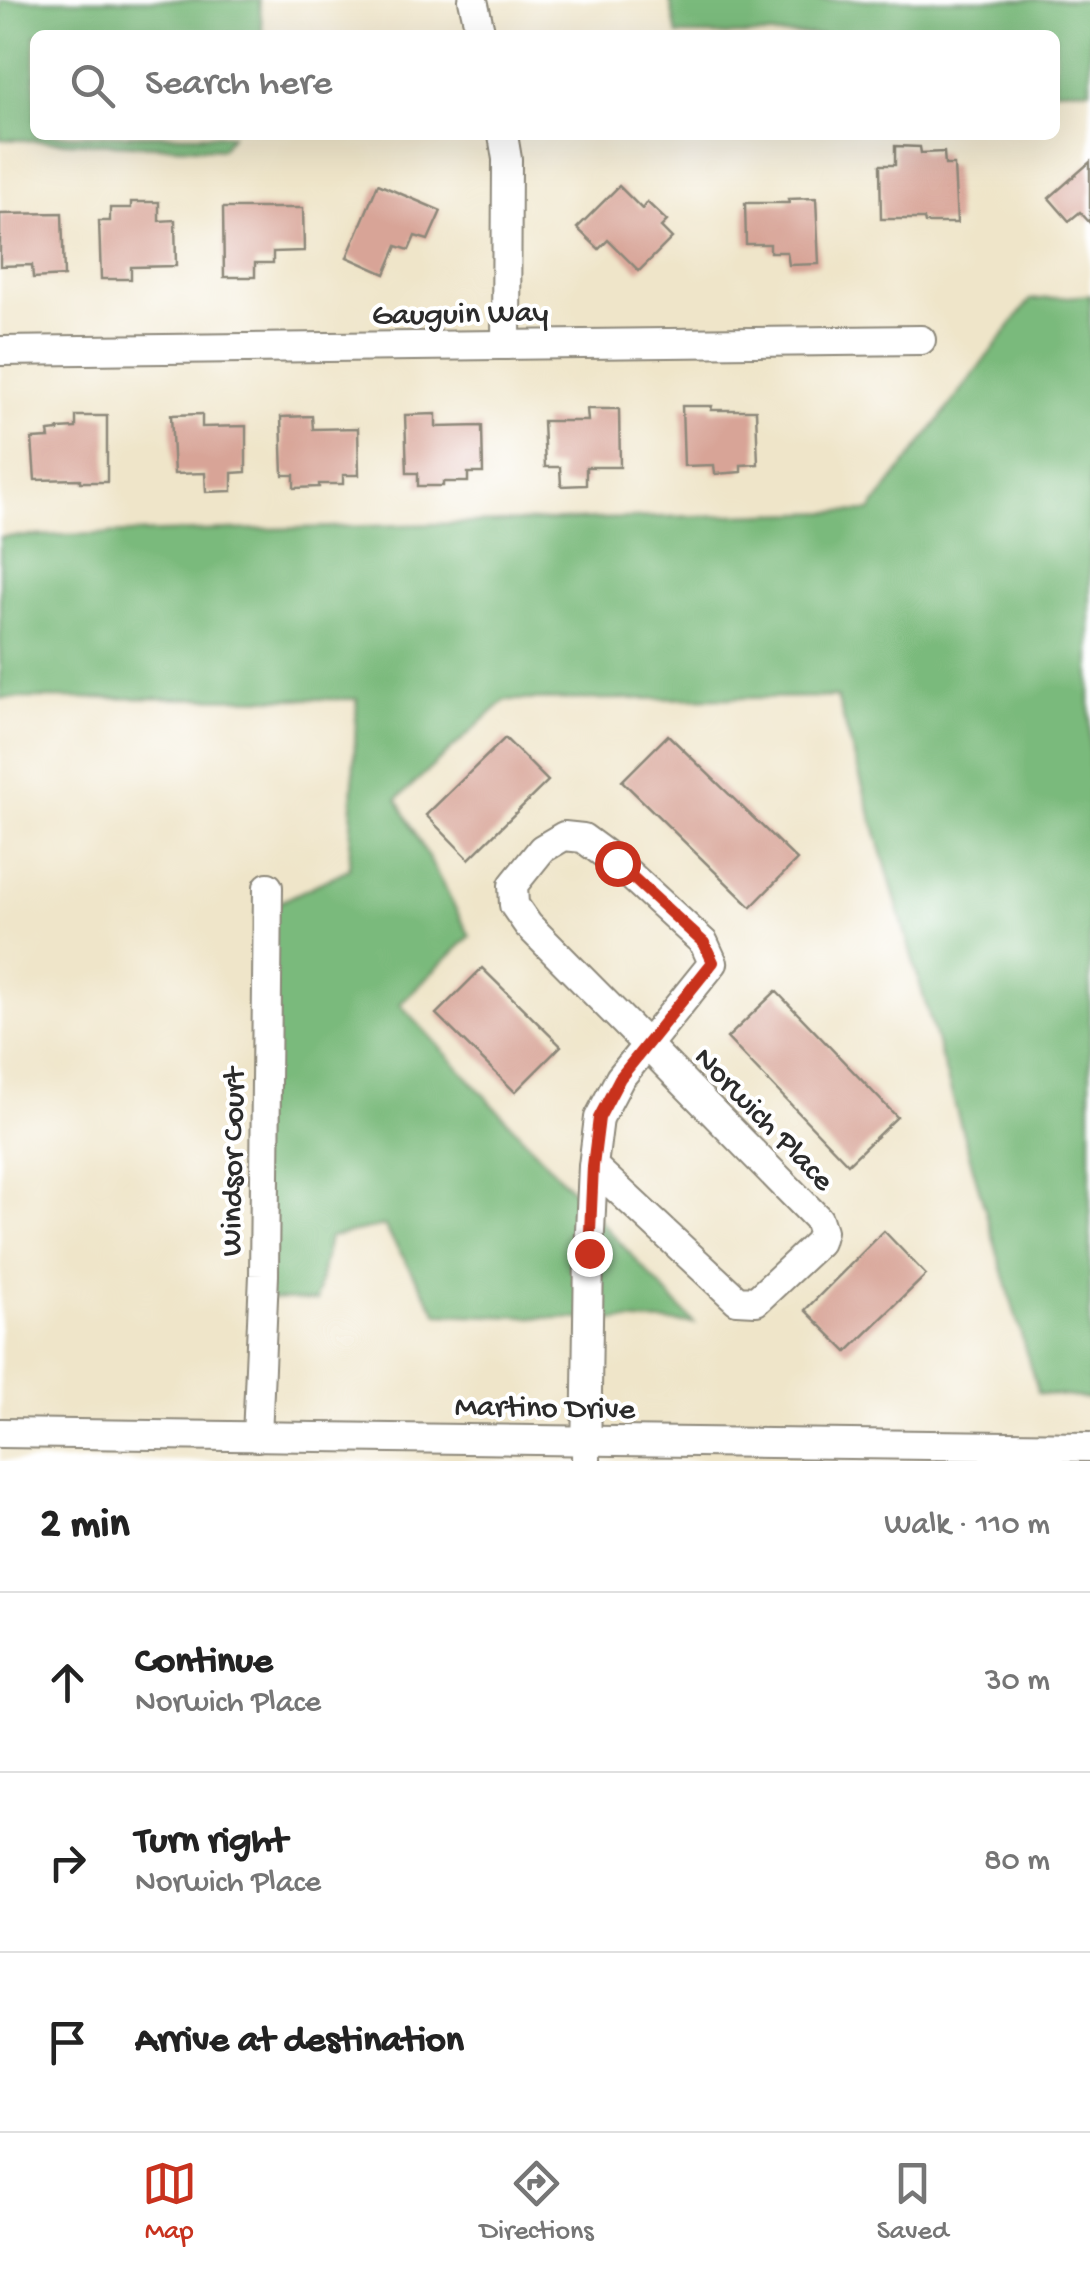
<!DOCTYPE html>
<meta charset="utf-8">
<style>
body{margin:0;font-family:"Gochi Hand",sans-serif;background:#f6f6f6;color:#222}
.stop{position:absolute;width:30px;height:30px;margin:-22px;border:8px solid #c8321e;border-radius:50%;background:#fff}
.stop.end{background:#c8321e;border-color:#fff;box-shadow:0 2px 10px #0008}
.list{margin:0;padding:0;list-style:none}
h2{display:flex;justify-content:space-between;align-items:center;height:130px;margin:0;padding:0 40px;font-size:42px}
h2 small{font-size:32px;font-weight:400;color:#767676}
.list li{display:grid;grid-template-columns:65px 1fr auto;gap:30px;align-items:center;box-sizing:border-box;height:180px;padding:0 40px;border-top:2px solid #e0e0e0}
.list b{display:block;font-size:38px;white-space:nowrap}
.list p{margin:0;font-size:32px;white-space:nowrap;color:#767676}
.list em{font-size:32px;font-style:normal;color:#767676}
.icon{flex:none;width:55px;height:55px;fill:none;stroke:currentColor;stroke-width:2;stroke-linecap:round;stroke-linejoin:round}
.map{position:relative;flex:none;width:1090px;height:1461px;overflow:hidden}
.search{position:absolute;background:#fff;box-shadow:0 10px 40px #0002;left:30px;right:30px;top:30px;height:110px;display:flex;align-items:center;gap:25px;box-sizing:border-box;padding:0 35px;border-radius:15px;color:#767676;font-size:38px}
.sheet{height:670px;background:#fff}
nav{display:flex;justify-content:space-around;align-items:center;box-sizing:border-box;height:140px;border-top:2px solid #e0e0e0;background:#fff;font-size:28px;color:#767676}
nav a{display:grid;justify-items:center;gap:5px}
nav .on{color:#c8321e}
.map>svg:first-child{display:block}
.forest{fill:#7aba7b;stroke:#527253;stroke-width:2.5}
.building{fill:#d8a497}
.lines{fill:none;stroke-linecap:round;stroke-linejoin:round}
.minor-casing{stroke:#8d887a;stroke-width:32}
.minor{stroke:#fff;stroke-width:28}
.route{stroke:#c8321e;stroke-width:12}
.labels{text-anchor:middle;stroke-width:8;stroke-linejoin:round;paint-order:stroke}
.street-label{font-size:32px;fill:#2b2b2b;stroke:#fff}
</style>
<div class="map">
<svg width="1090" height="1461" viewBox="0 0 1090 1461">
<rect width="100%" height="100%" fill="#fff"/>
<filter id="ink" filterUnits="userSpaceOnUse"><feTurbulence type="fractalNoise" baseFrequency=".01" numOctaves="2"/><feDisplacementMap in="SourceGraphic" scale="20" xChannelSelector="R" yChannelSelector="G"/><feConvolveMatrix kernelMatrix="1 2 1 2 8 2 1 2 1" color-interpolation-filters="sRGB"/></filter>
<filter id="wash" filterUnits="userSpaceOnUse"><feTurbulence type="fractalNoise" baseFrequency=".0048" numOctaves="4" result="noise"/><feDisplacementMap in="SourceGraphic" scale="40" xChannelSelector="R" yChannelSelector="G"/><feGaussianBlur stdDeviation="2.25" result="paint"/><feColorMatrix in="noise" values="0 0 0 0 0 0 0 0 0 0 0 0 0 0 0 0 0 1.4 0 .05"/><feComposite in="paint" operator="in"/></filter>
<g filter="url(#wash)">
<rect width="100%" height="100%" fill="#efe5c9"/>
<g class="forest">
<path d="M0 0H259L263 35H35V135H232L222 149 0 139Z"/>
<path d="M670 0H1090V89L1055 90V35H677Z"/>
<path d="M1090 295V1399L1038 1393 837 697 505 700 397 799 470 936 400 1004 694 1323 438 1314 384 1226 329 1237 316 1301 253 1298 257 913 349 869 357 699 0 698V537L870 511 1030 300Z"/>
</g>
<g id="blocks">
<g class="building">
<path d="M895 146 920 147 921 153 944 152 945 165H954L957 223H925L924 219H881L880 165H895Z"/>
<path d="M1090 162V223L1080 212 1069 221 1049 198Z"/>
<path d="M378 184 441 211 428 240 415 236 409 250 397 246 385 274 347 257Z"/>
<path d="M619 186 642 209 647 202 667 221 661 227 672 238 639 271 608 240 599 249 577 228Z"/>
<path d="M816 198 819 264 789 265 787 252H770V244H746L745 203H789L788 199Z"/>
<path d="M131 202H159V221L175 220 176 266 131 267V279H101L99 221H110V208H131Z"/>
<path d="M223 208H303L304 251 273 252V263H255V277H224Z"/>
<path d="M62 213 64 276 33 278 32 265 0 266V214Z"/>
<path d="M682 406H712L711 410H756L758 464 741 465V472L715 474 714 465 684 466Z"/>
<path d="M587 409H619L620 467H586V485L561 486 560 467H545L543 421H588Z"/>
<path d="M202 414V427L246 426V472L232 473V491L206 492 205 473 174 474 171 415Z"/>
<path d="M436 414V427L482 426 483 473H468V482H443V486H418V473H407L405 415Z"/>
<path d="M76 416H107V482H80V479L35 480 32 439 49 438 48 432 58 431V429L76 428Z"/>
<path d="M312 416 313 429 358 428 359 475H343V484H319V487L294 488V475H283L281 417Z"/>
<path d="M668 735 797 860 751 907 622 781Z"/>
<path d="M505 738 548 781 469 859 426 815Z"/>
<path d="M482 968 561 1046 515 1092 436 1014Z"/>
<path d="M776 991 897 1117 848 1164 727 1038Z"/>
<path d="M884 1231 926 1275 847 1352 805 1310Z"/>
</g>
</g>
</g>
<g filter="url(#ink)">
<use href="#blocks" fill-opacity="0" stroke="#8d887a" stroke-width="2.5"/>
<g class="lines">
<defs>
<g id="minor">
<path d="M473 0 481 35"/>
<path d="M503 135 507 159 506 345"/>
<path d="M0 351 921 340"/>
<path d="M564 836 583 838 617 863 704 943 713 963 647 1045 528 925 514 905 513 885 542 849Z"/>
<path d="M0 1433 1090 1447"/>
<path d="M257 1437 264 1275 268 887"/>
<path d="M586 1461 589 1253 593 1166 599 1118 620 1078 647 1045 818 1219 822 1231 819 1242 756 1301 737 1300 593 1166"/>
</g>
</defs>
<use href="#minor" class="minor-casing"/>
<use href="#minor" class="minor"/>
</g>
</g>
<g class="lines" filter="url(#ink)">
<path class="route" d="M589 1253 593 1166 599 1118 620 1078 713 962 704 943 617 863"/>
</g>
<g class="labels">
<g class="street-label">
<text transform="translate(460 311) rotate(-1)" y="11">Gauguin Way</text>
<text transform="translate(766 1117) rotate(46)" y="11">Norwich Place</text>
<text transform="translate(230 1162) rotate(-89)" y="11">Windsor Court</text>
<text transform="translate(545 1405) rotate(1)" y="11">Martino Drive</text>
</g>
</g>
</svg>
<div class="stop" style="left:617px;top:863px"></div>
<div class="stop end" style="left:589px;top:1253px"></div>
<div class="search"><svg class="icon" aria-label="search" viewBox="0 0 24 24"><circle cx="10" cy="10" r="6"/><path d="M15 15l6 6"/></svg>Search here</div>
</div>
<section class="sheet">
<h2>2 min<small>Walk · 110 m</small></h2>
<ul class="list">
<li><svg class="icon" aria-label="ahead" viewBox="0 0 24 24"><path d="M12 20V5M6 11l6-6 6 6"/></svg><div><b>Continue</b><p>Norwich Place</p></div><em>30 m</em></li>
<li><svg class="icon" aria-label="right" viewBox="0 0 24 24"><path d="M7 20v-9h11M14 6l5 5-5 5"/></svg><div><b>Turn right</b><p>Norwich Place</p></div><em>80 m</em></li>
<li><svg class="icon" aria-label="arrive" viewBox="0 0 24 24"><path d="M6 21V4h12l-3 4 3 4H6"/></svg><div><b>Arrive at destination</b></div></li>
</ul>
</section>
<nav>
<a class="on"><svg class="icon" aria-label="map" viewBox="0 0 24 24"><path d="M3 6l6-2 6 2 6-2v14l-6 2-6-2-6 2zM9 4v14M15 6v14"/></svg>Map</a>
<a><svg class="icon" aria-label="directions" viewBox="0 0 24 24"><path d="M12 3l9 9-9 9-9-9zM9 14v-3h6M13 9l2 2-2 2"/></svg>Directions</a>
<a><svg class="icon" aria-label="saved" viewBox="0 0 24 24"><path d="M7 4h10v16l-5-4-5 4z"/></svg>Saved</a>
</nav>
